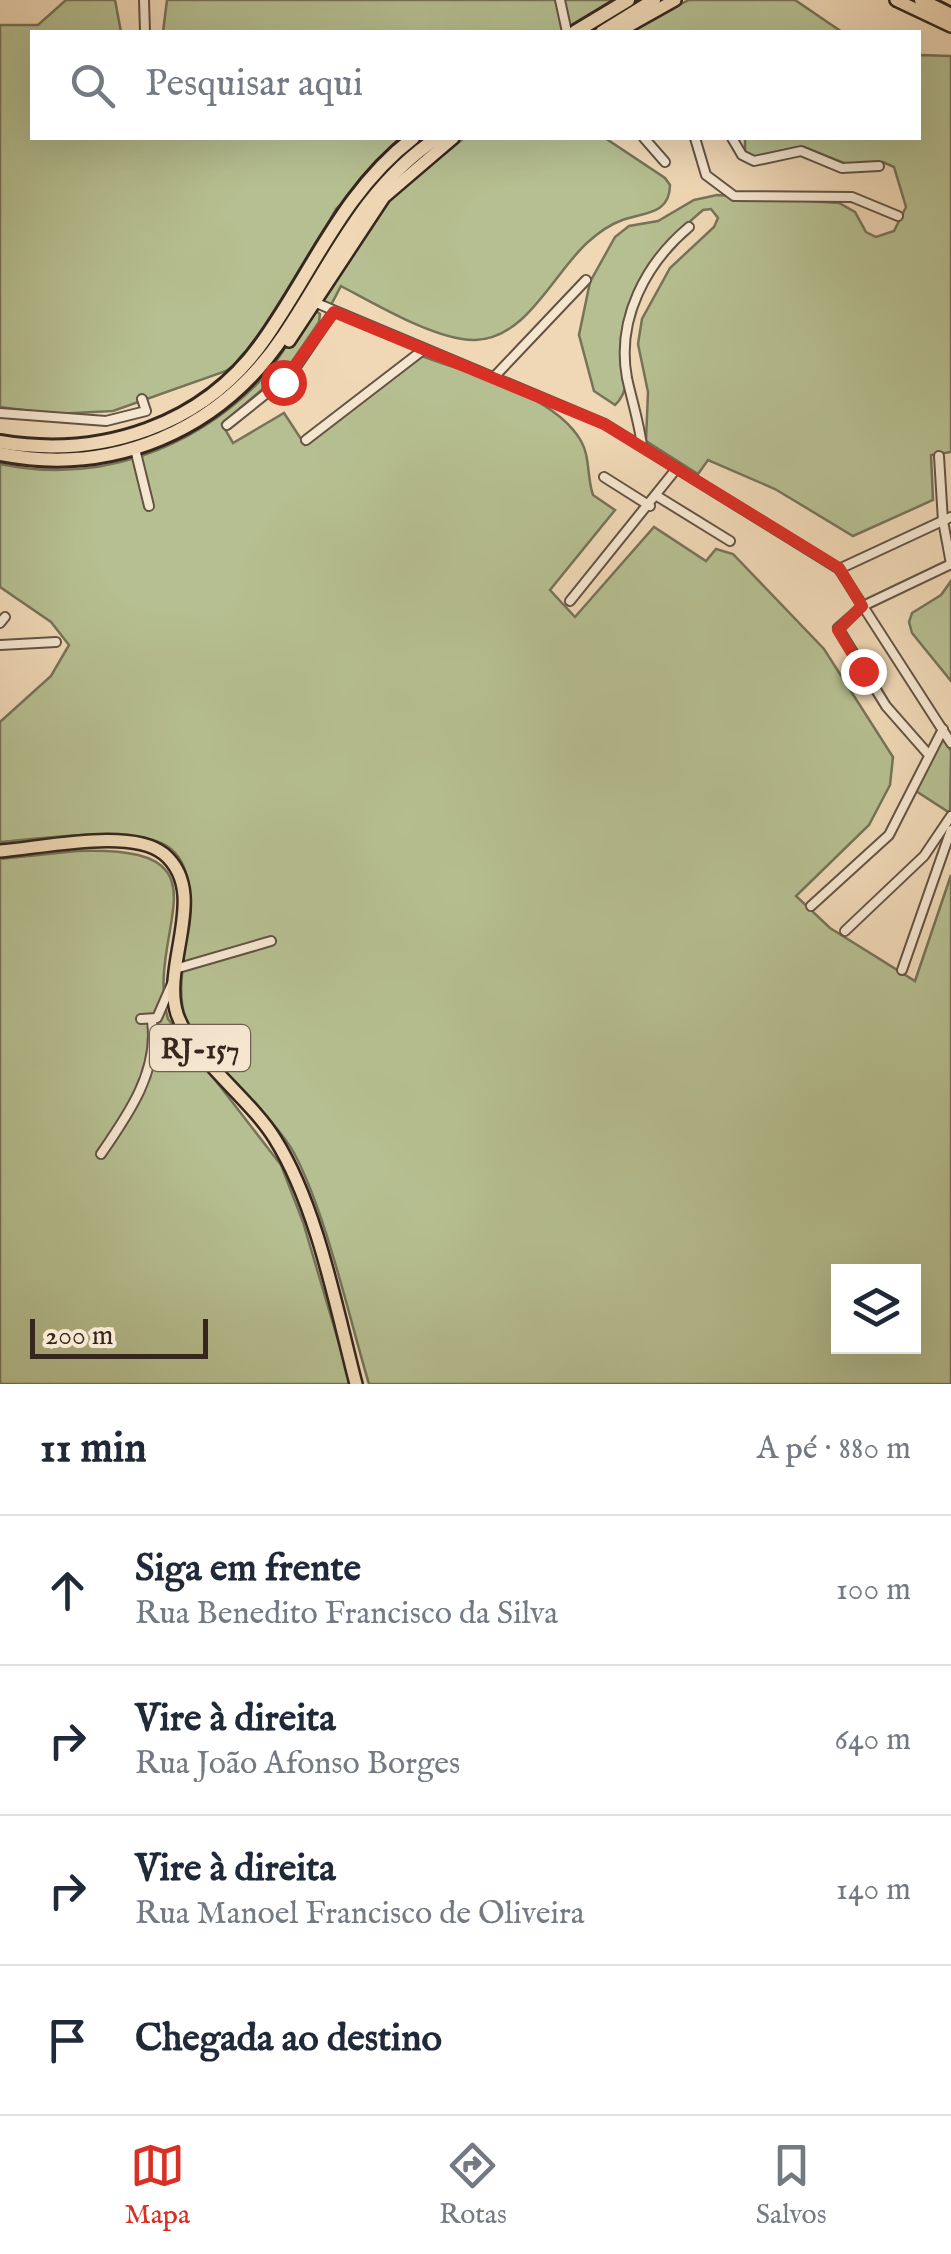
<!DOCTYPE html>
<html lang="pt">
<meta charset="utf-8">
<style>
body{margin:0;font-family:"IM FELL English",serif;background:#f6f6f7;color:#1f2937}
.controls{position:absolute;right:30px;bottom:30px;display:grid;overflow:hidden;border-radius:0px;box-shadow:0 10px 40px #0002}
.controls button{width:90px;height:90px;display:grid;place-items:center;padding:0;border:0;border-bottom:2px solid #e0e1e3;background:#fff;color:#1f2937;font:50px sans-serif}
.scale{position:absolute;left:30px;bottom:25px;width:178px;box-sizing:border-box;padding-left:10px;border:5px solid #35271e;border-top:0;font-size:28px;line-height:35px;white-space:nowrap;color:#35271e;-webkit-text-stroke:8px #f5e6d0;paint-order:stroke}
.stop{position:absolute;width:30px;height:30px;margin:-22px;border:8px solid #d93025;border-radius:50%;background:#fff}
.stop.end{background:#d93025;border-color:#fff;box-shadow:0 2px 10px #0008}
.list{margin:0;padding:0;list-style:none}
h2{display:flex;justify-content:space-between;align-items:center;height:130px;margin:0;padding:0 40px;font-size:42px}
h2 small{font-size:32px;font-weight:400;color:#747a83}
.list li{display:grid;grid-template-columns:65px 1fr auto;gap:30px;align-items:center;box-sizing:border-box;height:150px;padding:0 40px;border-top:2px solid #e0e1e3}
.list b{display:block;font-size:38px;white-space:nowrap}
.list p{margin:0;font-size:32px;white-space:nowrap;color:#747a83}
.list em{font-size:32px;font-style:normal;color:#747a83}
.icon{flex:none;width:55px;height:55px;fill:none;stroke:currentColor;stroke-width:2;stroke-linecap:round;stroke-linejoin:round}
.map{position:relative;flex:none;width:951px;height:1384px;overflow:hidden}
.search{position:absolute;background:#fff;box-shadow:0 10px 40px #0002;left:30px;right:30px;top:30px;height:110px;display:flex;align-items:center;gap:25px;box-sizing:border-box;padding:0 35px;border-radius:0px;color:#747a83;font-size:38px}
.sheet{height:730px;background:#fff}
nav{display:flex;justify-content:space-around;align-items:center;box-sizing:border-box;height:140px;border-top:2px solid #e0e1e3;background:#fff;font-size:28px;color:#747a83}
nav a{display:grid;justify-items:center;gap:5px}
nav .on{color:#d93025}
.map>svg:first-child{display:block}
.green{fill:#b6bf91;stroke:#767358;stroke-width:2.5;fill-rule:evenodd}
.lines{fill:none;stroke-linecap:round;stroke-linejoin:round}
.street-casing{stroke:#645344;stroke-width:12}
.primary-casing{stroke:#35271e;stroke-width:16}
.highway-casing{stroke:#35271e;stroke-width:18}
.street{stroke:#f5e6d0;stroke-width:8}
.primary{stroke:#f0d8b6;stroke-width:11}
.highway{stroke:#f0d8b6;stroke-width:12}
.route{stroke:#d93025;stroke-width:12}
.labels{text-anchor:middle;stroke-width:10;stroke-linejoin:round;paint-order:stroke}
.shield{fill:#f5e6d0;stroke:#6f6053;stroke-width:2.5}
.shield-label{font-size:28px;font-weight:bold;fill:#35271e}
</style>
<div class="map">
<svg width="951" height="1384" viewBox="0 0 951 1384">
<rect width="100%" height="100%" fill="#f0d8b6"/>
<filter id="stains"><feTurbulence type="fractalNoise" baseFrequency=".002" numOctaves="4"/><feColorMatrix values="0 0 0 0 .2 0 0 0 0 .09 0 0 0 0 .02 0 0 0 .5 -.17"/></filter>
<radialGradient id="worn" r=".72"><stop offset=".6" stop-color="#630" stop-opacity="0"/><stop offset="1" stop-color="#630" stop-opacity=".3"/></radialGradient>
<g class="green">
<path d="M66 0H115L121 32H32V138H409L336 209 277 316 239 362 226 371 113 411 54 414 0 407V25H38Z"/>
<path d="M167 0H616L567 32H163Z"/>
<path d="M689 0H795L842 32H632L630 29Z"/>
<path d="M919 55 951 56V452L931 455 933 500 853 536 775 489 708 460 698 474 646 441 648 392 638 344 642 319 670 268 714 227 718 218 711 209 703 210C668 240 638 269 627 315 620 343 638 384 615 405L594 391 579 335 590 282 615 237 629 226 658 221 694 200 717 195 839 203 855 212 866 232 876 237 894 231 906 207 894 167 883 162 849 165 804 147 754 159 745 152V138H918Z"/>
<path d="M464 138H605L665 178 670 185C670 216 641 212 620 221 609 225 597 234 588 242 554 272 527 339 475 340 437 341 375 304 341 286L331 305 319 298 383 204Z"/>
<path d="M316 311 320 314 319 322 289 366 222 424 233 443 284 413 305 445 422 356C469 374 554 394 581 441 590 456 587 478 593 495L615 510 550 590 575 617 654 527 706 561 716 549 733 554 824 649 893 757 890 785 869 825 796 896 830 928 915 981 951 875V1384H369C349 1317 326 1213 294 1153 271 1111 197 1054 185 1017 169 969 212 884 171 849 141 823 40 839 0 842V722L51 676 69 645 51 622 0 587V464C99 485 195 449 264 377 282 358 295 325 316 311ZM838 1272H914V1346H838Z"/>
<path d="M951 581V681L912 633 909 622 912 613 941 595Z"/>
<path d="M941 735 951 751 950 813 916 791Z"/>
<path d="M77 851C239 845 143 929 168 1019L281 1165 303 1222 351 1384H0V859Z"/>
</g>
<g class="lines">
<defs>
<g id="street">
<path d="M144 0 145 32"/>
<path d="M560 0 567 32"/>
<path d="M644 138 665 162"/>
<path d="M695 138 706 175 734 196 852 197 898 216"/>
<path d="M732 138 742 155 754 161 801 151 842 168 879 166"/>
<path d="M314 302 605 424 839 569 951 743"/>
<path d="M495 376 586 280"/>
<path d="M0 413 106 421 146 411 142 399"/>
<path d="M227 425 292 373 334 311"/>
<path d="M306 440 423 350"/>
<path d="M642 446C639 422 632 401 627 378 616 319 646 263 689 227"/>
<path d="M136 453 149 506"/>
<path d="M939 456 943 521 951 564"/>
<path d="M604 477 650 506"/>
<path d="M657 496 730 541"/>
<path d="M839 569 951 517"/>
<path d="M570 601 677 468"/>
<path d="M0 623 5 617"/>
<path d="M0 645 56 642"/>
<path d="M929 755 886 706 838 628 863 606 951 564"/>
<path d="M811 906 889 835 943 729"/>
<path d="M845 931 924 856 951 816"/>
<path d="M175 969 271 941"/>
<path d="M902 970 951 830"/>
<path d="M141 1019 157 1018 174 979"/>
<path d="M101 1154C128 1115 159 1071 152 1021"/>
</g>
<g id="primary">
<path d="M896 0 951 26"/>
<path d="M618 32 675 0"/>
<path d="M289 341 384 197 453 138"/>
<path d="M0 851C41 848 132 827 164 854 210 893 161 964 177 1014 192 1058 250 1098 275 1139 317 1206 336 1307 356 1384"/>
</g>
<g id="highway">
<path d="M921 0 951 15"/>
<path d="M575 32 628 0"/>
<path d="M602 32 654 0"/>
<path d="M0 442C101 459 204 426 264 340 314 269 343 192 413 138"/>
<path d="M0 454C113 476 220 431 284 335 332 264 363 187 437 138"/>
</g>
</defs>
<use href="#street" class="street-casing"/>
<use href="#primary" class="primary-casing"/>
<use href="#highway" class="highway-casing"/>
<use href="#street" class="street"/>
<use href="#primary" class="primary"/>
<use href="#highway" class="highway"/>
</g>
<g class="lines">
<path class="route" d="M283 382 334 312 604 424 839 568 862 606 838 630 863 671"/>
</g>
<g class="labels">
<rect class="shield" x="150" y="1025" width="100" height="46" rx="8"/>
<g class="shield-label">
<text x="200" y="1058">RJ-157</text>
</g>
</g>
<rect width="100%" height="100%" filter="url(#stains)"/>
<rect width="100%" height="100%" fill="url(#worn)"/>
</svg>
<div class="controls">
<button><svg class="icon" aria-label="layers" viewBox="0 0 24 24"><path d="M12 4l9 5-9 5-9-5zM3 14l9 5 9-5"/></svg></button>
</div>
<div class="scale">200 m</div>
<div class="stop" style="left:283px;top:382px"></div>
<div class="stop end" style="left:863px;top:671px"></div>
<div class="search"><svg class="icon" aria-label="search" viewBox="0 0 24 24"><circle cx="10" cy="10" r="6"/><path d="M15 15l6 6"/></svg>Pesquisar aqui</div>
</div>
<section class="sheet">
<h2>11 min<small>A pé · 880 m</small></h2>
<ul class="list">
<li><svg class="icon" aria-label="ahead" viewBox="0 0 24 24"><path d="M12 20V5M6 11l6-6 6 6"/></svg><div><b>Siga em frente</b><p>Rua Benedito Francisco da Silva</p></div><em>100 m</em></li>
<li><svg class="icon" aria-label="right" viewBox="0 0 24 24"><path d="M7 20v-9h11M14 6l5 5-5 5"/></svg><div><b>Vire à direita</b><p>Rua João Afonso Borges</p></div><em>640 m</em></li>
<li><svg class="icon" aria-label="right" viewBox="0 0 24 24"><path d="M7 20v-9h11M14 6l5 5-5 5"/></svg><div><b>Vire à direita</b><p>Rua Manoel Francisco de Oliveira</p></div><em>140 m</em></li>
<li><svg class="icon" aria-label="arrive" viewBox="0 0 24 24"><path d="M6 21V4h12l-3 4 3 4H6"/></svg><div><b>Chegada ao destino</b></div></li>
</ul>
</section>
<nav>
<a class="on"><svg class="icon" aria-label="map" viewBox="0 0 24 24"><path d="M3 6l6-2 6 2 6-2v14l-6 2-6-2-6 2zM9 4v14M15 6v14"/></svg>Mapa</a>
<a><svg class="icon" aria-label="directions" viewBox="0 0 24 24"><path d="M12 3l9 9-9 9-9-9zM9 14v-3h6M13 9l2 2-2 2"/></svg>Rotas</a>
<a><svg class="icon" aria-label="saved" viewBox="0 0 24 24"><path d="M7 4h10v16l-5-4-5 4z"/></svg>Salvos</a>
</nav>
